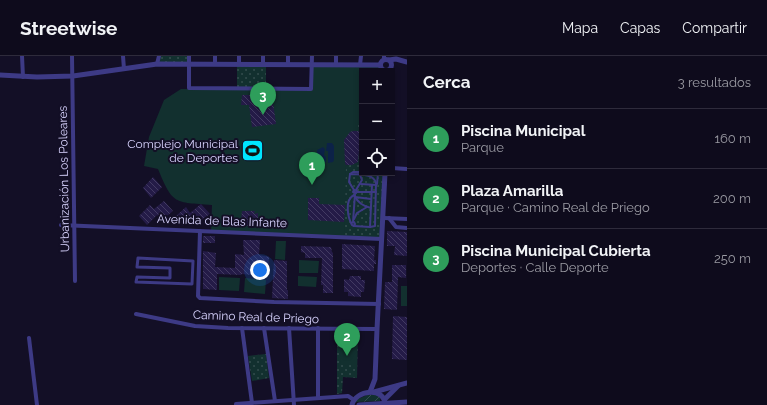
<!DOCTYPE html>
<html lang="es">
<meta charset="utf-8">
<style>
body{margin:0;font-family:Raleway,sans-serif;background:#1c1929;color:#f1f3f6}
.controls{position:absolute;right:12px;top:12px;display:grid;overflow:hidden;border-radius:0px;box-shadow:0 2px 6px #0003}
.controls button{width:36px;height:36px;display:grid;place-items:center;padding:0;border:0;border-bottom:1px solid #2e2b3b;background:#0e0b1c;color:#f1f3f6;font:20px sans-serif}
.you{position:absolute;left:260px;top:214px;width:14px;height:14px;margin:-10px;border:3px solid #fff;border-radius:50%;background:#1a73e8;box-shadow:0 0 0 6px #1a73e833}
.badge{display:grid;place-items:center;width:26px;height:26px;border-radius:50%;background:#00e5ff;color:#fff;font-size:13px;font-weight:700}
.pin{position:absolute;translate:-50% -33px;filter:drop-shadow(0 1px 2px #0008)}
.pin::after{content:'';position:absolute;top:21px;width:14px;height:12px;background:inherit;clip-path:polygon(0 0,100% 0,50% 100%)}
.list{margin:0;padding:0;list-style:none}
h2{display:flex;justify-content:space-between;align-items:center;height:52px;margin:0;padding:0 16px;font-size:17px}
h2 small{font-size:13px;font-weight:400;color:#9b9ba3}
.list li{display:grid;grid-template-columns:26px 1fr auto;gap:12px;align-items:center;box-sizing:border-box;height:60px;padding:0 16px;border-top:1px solid #2e2b3b}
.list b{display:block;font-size:15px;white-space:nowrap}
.list p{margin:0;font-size:13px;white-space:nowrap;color:#9b9ba3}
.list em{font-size:13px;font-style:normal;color:#9b9ba3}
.icon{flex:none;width:22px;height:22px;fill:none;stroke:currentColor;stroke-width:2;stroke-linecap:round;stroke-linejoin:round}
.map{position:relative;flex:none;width:407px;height:349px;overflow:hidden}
header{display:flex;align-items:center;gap:24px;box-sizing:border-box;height:56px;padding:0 20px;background:#0e0b1c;border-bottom:1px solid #2e2b3b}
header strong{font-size:19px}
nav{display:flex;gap:22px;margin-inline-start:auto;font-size:14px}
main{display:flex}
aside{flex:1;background:#0e0b1c}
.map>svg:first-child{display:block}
.park{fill:url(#park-dots)}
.garden{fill:url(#garden-furrows)}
.pitch{fill:#12302f}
.water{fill:#0c2248}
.building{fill:url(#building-back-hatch)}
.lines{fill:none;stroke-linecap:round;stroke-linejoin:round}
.service{stroke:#3d3a85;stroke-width:2}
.pedestrian{stroke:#3d3a85;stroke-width:3}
.minor{stroke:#3d3a85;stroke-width:4}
.tertiary{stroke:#3d3a85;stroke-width:5}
.labels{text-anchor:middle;stroke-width:4;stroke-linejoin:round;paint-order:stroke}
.poi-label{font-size:12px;fill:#d9d4ff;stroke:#130f26;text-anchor:end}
.street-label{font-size:12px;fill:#d9d4ff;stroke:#130f26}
</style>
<header>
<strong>Streetwise</strong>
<nav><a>Mapa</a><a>Capas</a><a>Compartir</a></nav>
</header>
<main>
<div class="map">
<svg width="407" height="349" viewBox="0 0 407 349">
<defs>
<pattern id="park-dots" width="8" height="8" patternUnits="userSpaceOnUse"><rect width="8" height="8" fill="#12302f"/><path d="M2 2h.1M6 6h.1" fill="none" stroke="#344d4e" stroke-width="1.8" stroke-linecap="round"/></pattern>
<pattern id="garden-furrows" width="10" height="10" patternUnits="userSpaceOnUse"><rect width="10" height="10" fill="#12302f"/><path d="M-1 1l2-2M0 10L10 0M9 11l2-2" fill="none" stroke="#344d4e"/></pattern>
<pattern id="building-back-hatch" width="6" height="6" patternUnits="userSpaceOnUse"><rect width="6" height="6" fill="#241b47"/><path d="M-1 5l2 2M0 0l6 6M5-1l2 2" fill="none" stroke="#433b63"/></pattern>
</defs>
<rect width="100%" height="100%" fill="#130f26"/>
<g class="park">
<path d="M159 0H189V7L157 8Z"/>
<path d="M237 8H266V33L237 32Z"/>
<path d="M358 67H362V117H385L382 183 344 181 280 77Z"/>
<path d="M337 278 358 279 357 322 343 321 342 337 337 338Z"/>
<path d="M266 298 269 322 252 325 248 300Z"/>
</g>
<path class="garden" d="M367 339H376L380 342V345L355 346 356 344Z"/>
<g class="pitch">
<path d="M312 8 381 11 385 14 390 12V15H362V67H358V75L362 77V94L359 96 357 107 346 110 344 181 211 175 212 149C174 146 173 149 158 113L144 110 149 81 164 44 181 33H311Z"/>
<path d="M276 185H286L285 204 275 203Z"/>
<path d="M299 204 319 205 318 217H299Z"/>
<path d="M298 220 317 221 316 231 298 230Z"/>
<path d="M219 221 240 222 239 235 219 234Z"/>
<path d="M245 222 266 224 265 238 244 236Z"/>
<rect x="401" y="230" width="6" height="20"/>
<path d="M341 282H355V308H340Z"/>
</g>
<g class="water">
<path d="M327 87H332L334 90V104L333 106 328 107V95H326Z"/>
<path d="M323 91 325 93 324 99 326 101V107L324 105 321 107 317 101V94Z"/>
</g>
<g class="building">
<path d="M242 39H261V41L272 39 276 68 252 71 249 49H241Z"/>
<path d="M353 75H358L362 77V94L359 96 358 106 352 109H346L345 107 344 84 350 76Z"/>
<path d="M153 121 162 131 151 142 143 132Z"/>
<path d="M308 142H319V148L345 149 344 166 308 164Z"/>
<path d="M164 145 173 155 162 164 157 159 147 169 139 160 150 149 154 153Z"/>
<path d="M201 148 210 158 197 167 194 162 183 170 176 160 186 151 190 157Z"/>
<path d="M242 155H255L254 158 258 157V171L239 169V164H241Z"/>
<path d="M387 175 407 176V200L394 199 395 190H387Z"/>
<rect x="203" y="180" width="12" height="7"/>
<path d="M243 184H260L259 199 269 201 268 215 263 214V216H258V217H252V219L242 218 241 219 217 218V234L203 233V195L216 197 215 211 235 212V198L244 199Z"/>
<path d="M342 188 375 190 374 204H376V208H374V215L342 213Z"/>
<path d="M301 190 331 191 332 196 333 197V237H323V229H321L322 202H305V197L301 196Z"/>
<path d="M274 204 287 205V234H288V243L272 242Z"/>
<path d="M392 209H406V222L398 221 397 254 384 253 385 226H392Z"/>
<path d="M350 220H361V224H365L364 236H361V241L348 240V236H344V223L349 224Z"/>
<path d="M393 260 407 261V304L392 303Z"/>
</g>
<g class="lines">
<g class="service">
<path d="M350 118 353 116H362"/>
<path d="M361 128 376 129"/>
<path d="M377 128 378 117"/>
<path d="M354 134 349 126 350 118C359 119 373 117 376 127L375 170 370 171 354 170"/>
<path d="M354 134 357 135 356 137 353 136Z"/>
<path d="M356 134 362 124 360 119"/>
<path d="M357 136H376"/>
<path d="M355 141 371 143"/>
<path d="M354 163 357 157 367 151"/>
<path d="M353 166 355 138"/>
<path d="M351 167 354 166 355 168 354 170 352 169C348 162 344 144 354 139 358 147 363 150 371 152"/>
<path d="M370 171 372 129"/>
</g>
<path class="pedestrian" d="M138 202 193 205 192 228 136 226 137 221 170 222V212L137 211Z"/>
<g class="minor">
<path d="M22 0 23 21"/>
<path d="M72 0 75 225"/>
<path d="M123 0 124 13"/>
<path d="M189 0V32L311 33 312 0"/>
<path d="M288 0V8"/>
<path d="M384 0V3"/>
<path d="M157 8 159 0"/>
<path d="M215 8V0"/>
<path d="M239 8V0"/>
<path d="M263 8V0"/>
<path d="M336 9V0"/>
<path d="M360 9 361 0"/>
<path d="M392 112 407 113"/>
<path d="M384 162 407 163"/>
<path d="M389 162 396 171 407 172"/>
<path d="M61 169 382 183"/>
<path d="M200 175 198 240 200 242 274 246 379 248"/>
<path d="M136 258 195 270 228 272 377 273"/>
<path d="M242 272 252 347"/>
<path d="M264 272 275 345"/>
<path d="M289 272 294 349"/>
<path d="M318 272V342"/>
<path d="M29 282 37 349"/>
<path d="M236 349V348L348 340 354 344"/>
</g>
<g class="tertiary">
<circle cx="386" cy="9" r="5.5"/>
<path d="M389 4 396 3 407 6"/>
<path d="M0 19 37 21 73 20 157 8 380 9"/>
<path d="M370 336 375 323 377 273 385 117"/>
<path d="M374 336 407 327"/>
<path d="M385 343 398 330"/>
<path d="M352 349C355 334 385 330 385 349"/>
<path d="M359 349 407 346"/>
</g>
</g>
<defs>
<symbol id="stadium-square" viewBox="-11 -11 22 22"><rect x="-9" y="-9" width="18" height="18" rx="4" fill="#00e5ff" stroke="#130f26"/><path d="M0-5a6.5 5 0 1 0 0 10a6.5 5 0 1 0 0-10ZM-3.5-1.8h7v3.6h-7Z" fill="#111"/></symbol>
</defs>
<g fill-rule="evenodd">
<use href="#stadium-square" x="240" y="82" width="25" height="25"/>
</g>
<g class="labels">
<g class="poi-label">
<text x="238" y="92">Complejo Municipal<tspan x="238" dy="14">de Deportes</tspan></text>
</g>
<g class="street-label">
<text transform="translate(64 123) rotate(-91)" y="4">Urbanización Los Poleares</text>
<text transform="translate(222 165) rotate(2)" y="4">Avenida de Blas Infante</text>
<text transform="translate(256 261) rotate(2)" y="4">Camino Real de Priego</text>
</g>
</g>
</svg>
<div class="controls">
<button>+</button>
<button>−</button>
<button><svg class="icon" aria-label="locate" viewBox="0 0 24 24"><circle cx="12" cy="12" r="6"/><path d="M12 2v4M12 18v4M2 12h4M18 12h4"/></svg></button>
</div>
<div class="you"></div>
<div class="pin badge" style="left:312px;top:129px;background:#2e9e5b">1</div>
<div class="pin badge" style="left:347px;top:300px;background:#2e9e5b">2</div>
<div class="pin badge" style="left:263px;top:59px;background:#2e9e5b">3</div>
</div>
<aside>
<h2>Cerca<small>3 resultados</small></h2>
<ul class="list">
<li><span class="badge" style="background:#2e9e5b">1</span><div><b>Piscina Municipal</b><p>Parque</p></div><em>160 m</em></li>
<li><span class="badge" style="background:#2e9e5b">2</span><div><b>Plaza Amarilla</b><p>Parque · Camino Real de Priego</p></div><em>200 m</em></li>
<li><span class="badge" style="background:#2e9e5b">3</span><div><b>Piscina Municipal Cubierta</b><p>Deportes · Calle Deporte</p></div><em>250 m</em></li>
</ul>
</aside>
</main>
